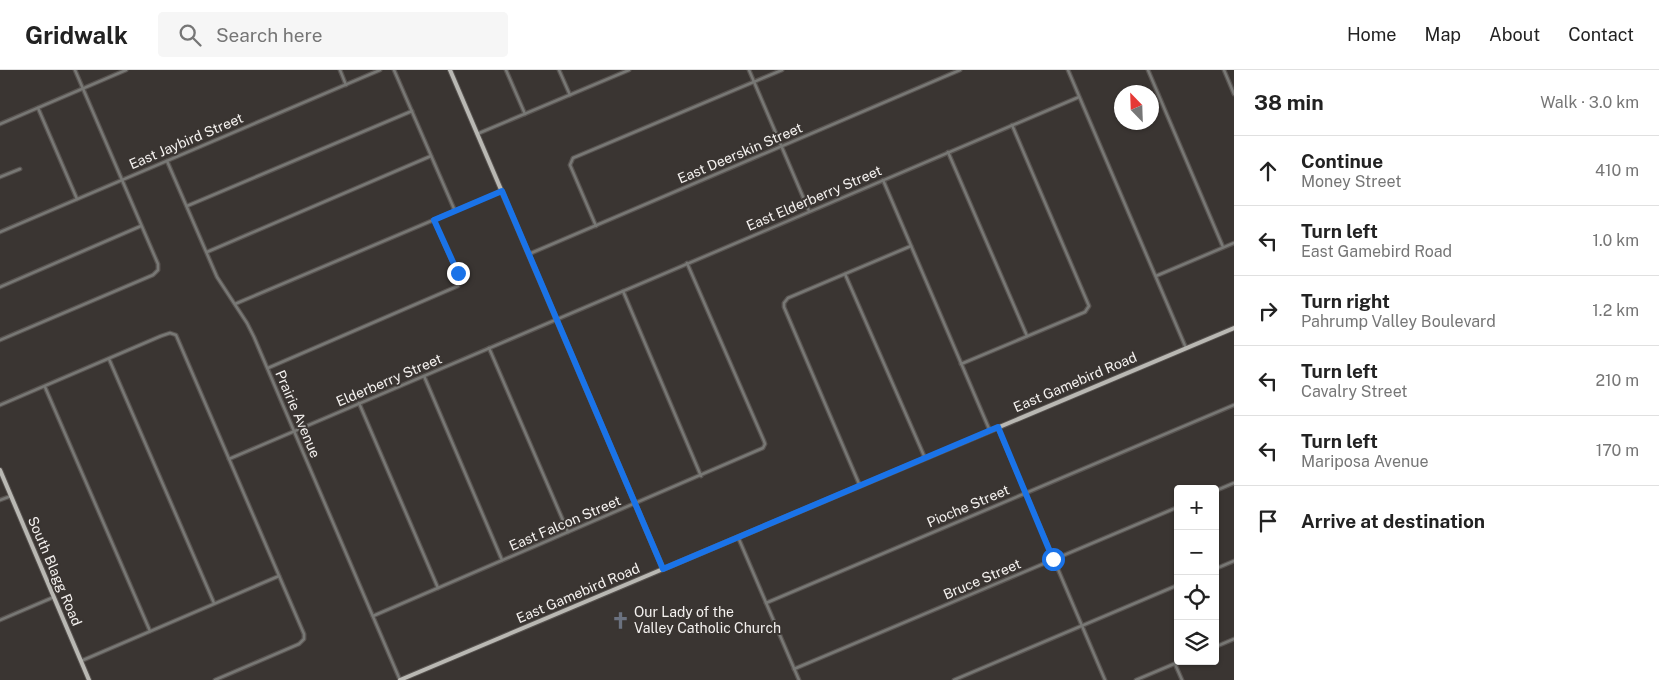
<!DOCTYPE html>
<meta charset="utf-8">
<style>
body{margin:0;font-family:"Public Sans",sans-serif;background:#f6f6f6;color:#222}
.controls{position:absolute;right:15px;bottom:15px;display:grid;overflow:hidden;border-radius:5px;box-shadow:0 1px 4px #0004}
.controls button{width:45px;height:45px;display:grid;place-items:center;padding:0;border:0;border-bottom:1px solid #e0e0e0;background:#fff;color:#222;font:25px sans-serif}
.compass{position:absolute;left:1114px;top:15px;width:45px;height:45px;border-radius:50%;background:#fff;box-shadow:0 1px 4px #0004;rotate:337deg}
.stop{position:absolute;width:15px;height:15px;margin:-11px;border:4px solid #1a73e8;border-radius:50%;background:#fff}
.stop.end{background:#1a73e8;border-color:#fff;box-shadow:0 1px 5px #0008}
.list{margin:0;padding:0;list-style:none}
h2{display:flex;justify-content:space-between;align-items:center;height:65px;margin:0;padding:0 20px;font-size:21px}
h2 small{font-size:16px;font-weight:400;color:#767676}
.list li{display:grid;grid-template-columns:32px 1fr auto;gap:15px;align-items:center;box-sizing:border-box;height:70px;padding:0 20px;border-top:1px solid #e0e0e0}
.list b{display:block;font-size:19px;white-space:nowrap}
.list p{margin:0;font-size:16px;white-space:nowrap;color:#767676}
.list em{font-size:16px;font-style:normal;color:#767676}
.icon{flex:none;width:28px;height:28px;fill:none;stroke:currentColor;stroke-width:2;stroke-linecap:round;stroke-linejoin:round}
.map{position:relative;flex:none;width:1234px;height:610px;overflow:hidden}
header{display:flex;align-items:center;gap:30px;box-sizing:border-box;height:70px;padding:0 25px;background:#fff;border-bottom:1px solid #e0e0e0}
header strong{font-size:24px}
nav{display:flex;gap:28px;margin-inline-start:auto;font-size:18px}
.search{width:350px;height:45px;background:#f6f6f6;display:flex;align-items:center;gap:12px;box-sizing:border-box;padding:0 18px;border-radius:5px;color:#767676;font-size:19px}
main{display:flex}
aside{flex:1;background:#fff}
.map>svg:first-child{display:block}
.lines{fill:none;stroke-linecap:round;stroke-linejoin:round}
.minor-casing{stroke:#585350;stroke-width:5}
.major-casing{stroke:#585350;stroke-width:6}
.minor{stroke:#787875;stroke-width:2.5}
.major{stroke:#b9b8b3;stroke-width:4}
.route{stroke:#1a73e8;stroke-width:6}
.labels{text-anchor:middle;stroke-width:4;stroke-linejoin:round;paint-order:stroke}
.street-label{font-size:14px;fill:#f4f1ef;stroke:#3a3532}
.poi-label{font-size:14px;fill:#f4f1ef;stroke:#3a3532;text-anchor:start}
</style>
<header>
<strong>Gridwalk</strong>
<div class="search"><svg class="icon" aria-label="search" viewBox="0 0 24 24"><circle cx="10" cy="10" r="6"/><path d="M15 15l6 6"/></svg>Search here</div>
<nav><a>Home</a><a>Map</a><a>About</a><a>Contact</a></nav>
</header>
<main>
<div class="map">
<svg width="1234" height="610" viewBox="0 0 1234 610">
<rect width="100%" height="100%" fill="#3a3532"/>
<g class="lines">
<defs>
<g id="minor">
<path d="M340 0 346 15"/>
<path d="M394 0 455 141"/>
<path d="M506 0 525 44"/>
<path d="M559 0 570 25"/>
<path d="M749 0 809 141"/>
<path d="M1068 0 1186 278"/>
<path d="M1148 0 1223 177"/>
<path d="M1224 0 1234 24"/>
<path d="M38 38 77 129"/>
<path d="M0 54 126 0"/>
<path d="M477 64 629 0"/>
<path d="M948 82 1027 266"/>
<path d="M167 91 217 207 247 253 254 267 400 610"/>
<path d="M0 107 20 99"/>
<path d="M883 110 990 361"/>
<path d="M187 136 412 41"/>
<path d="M596 156 570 95 573 88 782 0"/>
<path d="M0 162 380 0"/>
<path d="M207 182 431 86"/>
<path d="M529 184 960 0"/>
<path d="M845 204 925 388"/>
<path d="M1156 206 1234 173"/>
<path d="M0 217 141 156"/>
<path d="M623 221 701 406"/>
<path d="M235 234 502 121"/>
<path d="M0 270 153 205 158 200V194L75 0"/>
<path d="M489 278 568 462"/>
<path d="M109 289 214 533"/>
<path d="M961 294 1085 242 1089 236 1012 55"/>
<path d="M268 298 458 216 459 207 434 150"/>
<path d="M424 306 502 490"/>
<path d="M45 317 150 561"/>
<path d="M359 333 438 518"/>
<path d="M0 335 161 266 170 263 176 265 304 564V569L299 574 215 610"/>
<path d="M998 358 1105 610"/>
<path d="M229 389 1079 27"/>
<path d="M860 416 784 237V233L788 228 911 176"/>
<path d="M1215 421 1234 413"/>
<path d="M0 430 11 426"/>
<path d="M738 467 799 610"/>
<path d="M1215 499 1234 491"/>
<path d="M766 533 1234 335"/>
<path d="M373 546 763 378 765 374 764 371 687 193"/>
<path d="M0 550 54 527"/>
<path d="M1215 577 1234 569"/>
<path d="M81 591 279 506"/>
<path d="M1175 594 1182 610"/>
<path d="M794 599 1178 437"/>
<path d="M954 610 1178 515"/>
<path d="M1136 610 1181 591"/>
</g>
<g id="major">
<path d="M450 0 663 499"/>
<path d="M0 400 89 610"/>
<path d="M400 610 1234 258"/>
</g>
</defs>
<use href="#minor" class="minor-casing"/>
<use href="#major" class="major-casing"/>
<use href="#minor" class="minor"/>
<use href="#major" class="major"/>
</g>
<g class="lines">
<path class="route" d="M458 203 434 150 502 121 663 499 998 357 1053 489"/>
</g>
<defs>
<symbol id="church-bare" viewBox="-9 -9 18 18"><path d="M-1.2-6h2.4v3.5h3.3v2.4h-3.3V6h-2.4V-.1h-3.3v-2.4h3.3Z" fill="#6b7280" stroke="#3a3532" stroke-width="2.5" paint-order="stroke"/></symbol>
</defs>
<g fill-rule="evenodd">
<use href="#church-bare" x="608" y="538" width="25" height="25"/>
</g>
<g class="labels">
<g class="street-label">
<text transform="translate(186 71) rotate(-23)" y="5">East Jaybird Street</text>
<text transform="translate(740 83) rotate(-23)" y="5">East Deerskin Street</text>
<text transform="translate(814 128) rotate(-23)" y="5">East Elderberry Street</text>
<text transform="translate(389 310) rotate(-23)" y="5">Elderberry Street</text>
<text transform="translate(1075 312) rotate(-23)" y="5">East Gamebird Road</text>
<text transform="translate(298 344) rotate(67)" y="5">Prairie Avenue</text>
<text transform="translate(968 436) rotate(-23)" y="5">Pioche Street</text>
<text transform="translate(565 453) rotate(-23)" y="5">East Falcon Street</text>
<text transform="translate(55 501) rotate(67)" y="5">South Blagg Road</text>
<text transform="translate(982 509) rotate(-23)" y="5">Bruce Street</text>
<text transform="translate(578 523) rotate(-23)" y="5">East Gamebird Road</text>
</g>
<g class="poi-label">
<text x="634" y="547">Our Lady of the<tspan x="634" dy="16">Valley Catholic Church</tspan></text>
</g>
</g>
</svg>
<div class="controls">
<button>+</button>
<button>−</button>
<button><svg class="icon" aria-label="locate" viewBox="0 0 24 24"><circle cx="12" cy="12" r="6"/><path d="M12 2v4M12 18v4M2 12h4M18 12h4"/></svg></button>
<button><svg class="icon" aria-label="layers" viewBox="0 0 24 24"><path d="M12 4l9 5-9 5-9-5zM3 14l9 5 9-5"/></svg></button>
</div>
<svg class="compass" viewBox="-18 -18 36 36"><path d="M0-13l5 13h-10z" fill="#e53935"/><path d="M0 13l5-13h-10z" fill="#767676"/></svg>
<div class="stop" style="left:1053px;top:489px"></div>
<div class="stop end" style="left:458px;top:203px"></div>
</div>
<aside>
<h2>38 min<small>Walk · 3.0 km</small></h2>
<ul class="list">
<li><svg class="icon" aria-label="ahead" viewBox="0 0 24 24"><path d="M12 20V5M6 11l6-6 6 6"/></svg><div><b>Continue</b><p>Money Street</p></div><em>410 m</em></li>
<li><svg class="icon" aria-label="left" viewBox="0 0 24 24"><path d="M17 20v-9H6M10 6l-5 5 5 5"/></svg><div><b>Turn left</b><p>East Gamebird Road</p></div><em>1.0 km</em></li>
<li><svg class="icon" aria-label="right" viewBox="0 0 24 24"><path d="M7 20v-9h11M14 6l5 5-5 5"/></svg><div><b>Turn right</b><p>Pahrump Valley Boulevard</p></div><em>1.2 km</em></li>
<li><svg class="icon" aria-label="left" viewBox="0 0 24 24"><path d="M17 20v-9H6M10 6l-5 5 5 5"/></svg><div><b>Turn left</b><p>Cavalry Street</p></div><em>210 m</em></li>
<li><svg class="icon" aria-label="left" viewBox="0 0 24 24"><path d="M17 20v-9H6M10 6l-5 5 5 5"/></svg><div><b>Turn left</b><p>Mariposa Avenue</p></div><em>170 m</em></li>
<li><svg class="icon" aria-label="arrive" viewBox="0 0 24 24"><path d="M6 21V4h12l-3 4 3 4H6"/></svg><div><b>Arrive at destination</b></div></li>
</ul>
</aside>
</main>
